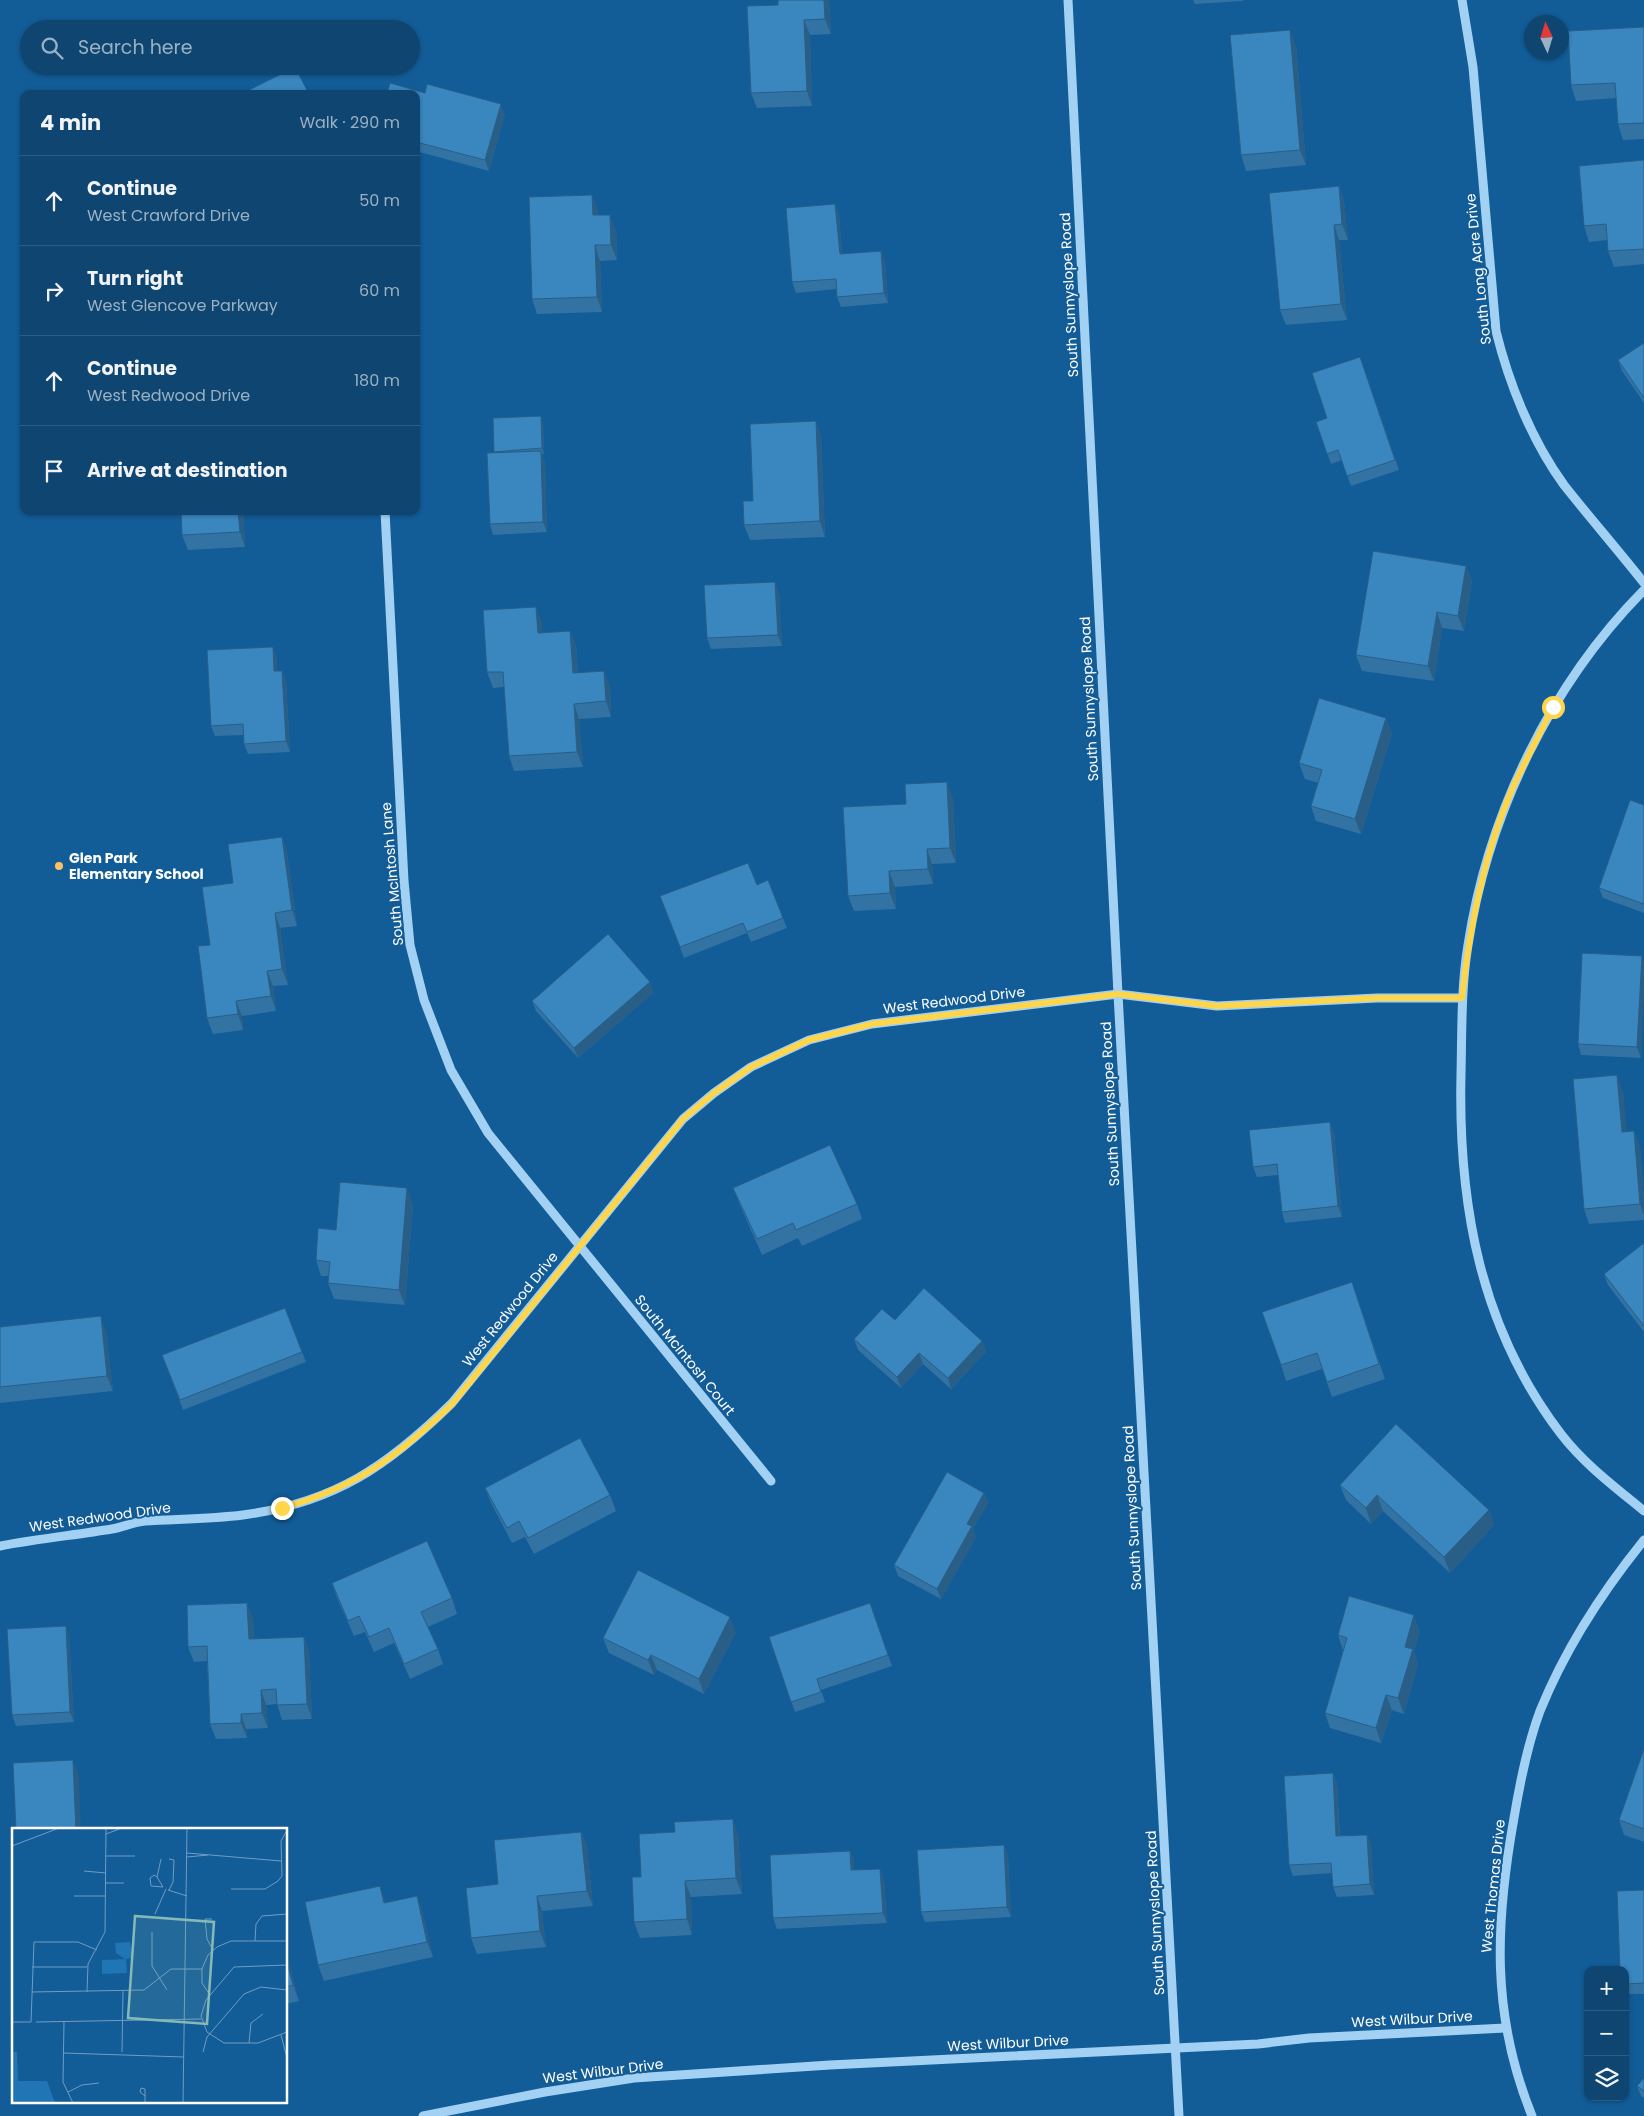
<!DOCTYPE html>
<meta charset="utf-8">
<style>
body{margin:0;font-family:Poppins,sans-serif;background:#174c76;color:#f1f3f6}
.controls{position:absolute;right:15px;bottom:15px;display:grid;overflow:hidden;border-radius:10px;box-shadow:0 1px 4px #0004}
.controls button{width:45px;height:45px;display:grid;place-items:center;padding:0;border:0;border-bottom:1px solid #2e5d84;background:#0e4571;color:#f1f3f6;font:25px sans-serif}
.compass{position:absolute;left:1524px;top:15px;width:45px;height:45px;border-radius:50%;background:#0e4571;box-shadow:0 1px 4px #0004;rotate:356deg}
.stop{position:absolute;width:15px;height:15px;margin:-11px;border:4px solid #ffd54a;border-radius:50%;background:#fff}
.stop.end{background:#ffd54a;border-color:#fff;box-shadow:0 1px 5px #0008}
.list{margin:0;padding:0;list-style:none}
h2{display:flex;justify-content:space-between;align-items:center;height:65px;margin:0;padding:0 20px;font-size:21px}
h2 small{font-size:16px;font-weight:400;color:#9bb1c3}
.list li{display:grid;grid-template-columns:32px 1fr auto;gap:15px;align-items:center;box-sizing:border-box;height:90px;padding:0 20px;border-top:1px solid #2e5d84}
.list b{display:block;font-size:19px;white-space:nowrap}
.list p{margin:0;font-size:16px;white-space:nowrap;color:#9bb1c3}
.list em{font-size:16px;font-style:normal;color:#9bb1c3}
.icon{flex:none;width:28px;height:28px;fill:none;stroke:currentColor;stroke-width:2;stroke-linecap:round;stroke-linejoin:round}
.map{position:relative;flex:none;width:1644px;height:2116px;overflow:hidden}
.search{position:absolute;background:#0e4571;box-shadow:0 1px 4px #0004;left:20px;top:20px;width:400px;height:55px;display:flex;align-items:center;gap:12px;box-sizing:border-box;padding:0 18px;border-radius:28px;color:#9bb1c3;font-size:19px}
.panel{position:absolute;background:#0e4571;box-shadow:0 1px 4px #0004;left:20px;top:90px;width:400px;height:425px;border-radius:10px}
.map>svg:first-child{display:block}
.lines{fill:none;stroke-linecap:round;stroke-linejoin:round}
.minor{stroke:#a2d1f3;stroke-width:9}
.wall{fill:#3273a4}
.shaded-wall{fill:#295e86}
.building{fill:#3a86bf;stroke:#295e86}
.route{stroke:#ffd54a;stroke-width:6}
.poi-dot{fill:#ffc065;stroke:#125c97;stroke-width:2}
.labels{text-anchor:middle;stroke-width:4;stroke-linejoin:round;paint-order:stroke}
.street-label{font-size:14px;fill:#fff;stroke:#125c97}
.poi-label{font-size:14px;font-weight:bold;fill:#fff;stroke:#125c97;text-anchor:start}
.inset-road{fill:none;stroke:#719dc1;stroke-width:1}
.view{fill:#87bab6;fill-opacity:0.15;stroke:#87bab6;stroke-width:2.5}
.inset-edge{fill:none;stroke:#fff;stroke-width:2.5}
</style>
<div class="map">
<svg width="1644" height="2116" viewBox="0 0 1644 2116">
<rect width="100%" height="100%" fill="#125c97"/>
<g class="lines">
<g class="minor">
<path d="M1068 0 1118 994 1179 2116"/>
<path d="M1462 0 1473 67 1496 331C1509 384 1532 441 1564 485 1590 518 1618 550 1644 583"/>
<path d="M385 511 404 881 410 945 424 1000 451 1070 488 1133 771 1481"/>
<path d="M1644 590C1551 684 1488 814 1468 945 1461 987 1462 1031 1461 1074 1458 1204 1480 1328 1561 1434 1584 1464 1615 1487 1644 1511"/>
<path d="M0 1546C37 1539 75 1535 112 1529 123 1527 134 1522 145 1521 178 1519 211 1519 243 1515 334 1503 388 1466 452 1403L683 1119 714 1093 751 1067 809 1040 872 1024 1118 994 1217 1006 1377 998H1462"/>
<path d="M423 2116 545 2092 634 2078 830 2065 1258 2044 1309 2038 1505 2028"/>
<path d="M1532 2116C1491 2015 1495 1924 1514 1818 1520 1782 1527 1746 1540 1711 1565 1649 1602 1592 1644 1540"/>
</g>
</g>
<g class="wall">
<path d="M778 0H829L831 34 810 35 812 106 757 108 751 93 778 5Z"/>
<path d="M1193 0H1243V1L1195 4Z"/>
<path d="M1644 27V139L1623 140 1618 124 1616 98 1576 101 1571 85Z"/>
<path d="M1296 45 1306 165 1246 171 1241 155Z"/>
<path d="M416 94 505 114 489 171 416 151Z"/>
<path d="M1644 160V264L1614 267 1608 251 1607 240 1589 242 1584 226Z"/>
<path d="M1339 186 1344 201 1348 240H1339L1347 320 1286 325 1280 310Z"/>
<path d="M835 204 839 214 842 254 881 251 885 261 888 303 841 307 837 297 836 289 796 293 792 282Z"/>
<path d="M598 210V215L616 230 617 260 600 261 602 312 537 314 532 299Z"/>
<path d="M1644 343V403L1622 371 1618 360Z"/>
<path d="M1360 357 1399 470 1351 486 1342 460 1331 464 1316 422 1327 418Z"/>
<path d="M543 421 544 454H542L545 462 547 532 493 535 490 524 494 452Z"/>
<path d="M821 436 825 537 750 540 744 525 753 501Z"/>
<path d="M243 511 245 547 188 550 182 535Z"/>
<path d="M1466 566 1472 581 1464 631 1442 628 1434 681 1362 671 1356 655Z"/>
<path d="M779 593 782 646 711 649 707 638Z"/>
<path d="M542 622V633L570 631 576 646 578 673 604 671 610 686 611 717 579 719 583 767 514 771 509 756 504 687 493 688 487 672Z"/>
<path d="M277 657V671H282L286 681 290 752 248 754 244 744V735L215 736 211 726Z"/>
<path d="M1386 718 1392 734 1361 834 1316 821 1311 806 1318 783 1305 779 1299 763Z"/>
<path d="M953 798 956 863 932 864 933 884 895 887 896 909 854 911 848 896 906 804Z"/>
<path d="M1644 805V913L1603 898 1599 888Z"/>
<path d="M282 837 287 852 297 926 280 928 288 985 273 986 276 1011 242 1016 243 1030 213 1034 207 1018 210 945 233 883Z"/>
<path d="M768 880 787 928 751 942 747 933 684 958 660 896 757 885Z"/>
<path d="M1644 962 1641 1058 1581 1055 1578 1044Z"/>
<path d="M654 992 578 1058 536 1011 532 1001Z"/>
<path d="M1623 1091 1626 1132 1634 1131 1640 1147 1644 1200V1220L1589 1224 1584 1209Z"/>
<path d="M1334 1132 1342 1217 1285 1223 1282 1212 1278 1175 1257 1177 1253 1167Z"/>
<path d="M733 1188 857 1204 862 1219 802 1246 798 1238 762 1255 739 1203Z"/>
<path d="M413 1204 405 1305 334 1299 328 1283 329 1276H321L316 1260 336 1230Z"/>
<path d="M1644 1243V1332L1608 1285 1604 1274Z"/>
<path d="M1357 1297 1385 1379 1332 1397 1322 1369 1286 1381 1281 1365Z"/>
<path d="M285 1308 306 1362 183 1410 162 1355Z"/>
<path d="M895 1320 982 1341 986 1352 951 1389 923 1364 901 1388 858 1350 854 1339Z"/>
<path d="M0 1327 106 1332 113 1391 0 1403Z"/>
<path d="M1340 1485 1489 1510 1494 1525 1450 1573 1383 1511 1371 1524 1346 1500Z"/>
<path d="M485 1488 610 1495 616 1511 534 1554 525 1537 512 1543 491 1503Z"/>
<path d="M984 1493 988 1503 973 1529 976 1537 941 1599 898 1576 894 1565Z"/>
<path d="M332 1583 452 1598 457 1614 428 1627 438 1649 443 1664 410 1679 394 1643 374 1652 365 1632 354 1636 337 1598Z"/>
<path d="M870 1603 892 1666 821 1690 825 1702 795 1712 769 1637Z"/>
<path d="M253 1618 254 1639 304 1637 309 1652 312 1719 282 1720 277 1704 266 1705 268 1728 246 1729 247 1738 216 1739 210 1724 207 1661 194 1662 188 1647Z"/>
<path d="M1420 1631 1414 1652 1418 1664 1404 1714 1392 1710 1381 1743 1330 1728 1325 1713 1343 1651 1338 1635Z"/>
<path d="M736 1632 704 1694 657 1670 654 1675 609 1653 603 1638Z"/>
<path d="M69 1636 74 1722 16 1726 12 1715Z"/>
<path d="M1644 1749V1842L1624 1835 1619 1820Z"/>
<path d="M1333 1773 1337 1784 1340 1836 1367 1835 1371 1845 1374 1895 1337 1897 1333 1887 1332 1873 1293 1876 1289 1865Z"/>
<path d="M581 1832 587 1847 593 1906 542 1911 546 1947 477 1954 471 1938 498 1884Z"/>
<path d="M675 1832 738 1834 742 1894 691 1897 692 1935 640 1938 634 1922 641 1877Z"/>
<path d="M1004 1845 1008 1856 1011 1917 925 1922 921 1912Z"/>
<path d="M850 1851 854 1861V1870L884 1879 887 1923 777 1929 773 1918Z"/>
<path d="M1644 1890V1994H1625V1970Z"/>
<path d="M417 1896 422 1911 433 1957 324 1981 318 1965 386 1903Z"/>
<path d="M286 1952 299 2001 286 2004Z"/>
<path d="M1644 2078V2098L1641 2096 1637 2086Z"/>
</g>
<g class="shaded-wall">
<path d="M824 0H829L831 34 825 19Z"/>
<path d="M804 20 810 35 812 106 807 91Z"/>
<path d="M1290 30 1296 45 1306 165 1300 150Z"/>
<path d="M501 104 505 114 489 171 485 160Z"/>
<path d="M1339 186 1344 201 1348 240 1342 224Z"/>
<path d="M592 195 598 210 599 230 593 215Z"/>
<path d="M835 204 839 214 843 265 840 254Z"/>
<path d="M610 215 616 230 617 260 611 245Z"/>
<path d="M1334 225 1339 240 1347 320 1341 304Z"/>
<path d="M595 245 600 261 602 312 597 297Z"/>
<path d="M881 251 885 261 888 303 884 293Z"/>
<path d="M541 416 543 421 544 454 542 448Z"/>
<path d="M816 421 821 436 825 537 820 521Z"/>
<path d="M541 451 545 462 547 532 543 522Z"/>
<path d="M238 511H243L245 547 240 532Z"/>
<path d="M1466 566 1472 581 1464 631 1458 616Z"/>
<path d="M775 582 779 593 782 646 778 635Z"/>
<path d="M536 607 542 622 543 649 538 633Z"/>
<path d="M1437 612 1442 628 1434 681 1428 666Z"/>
<path d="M570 631 576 646 579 689 573 673Z"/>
<path d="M273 647 277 657 278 682 274 671Z"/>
<path d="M282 671 286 681 290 752 286 741Z"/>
<path d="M604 671 610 686 611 717 606 701Z"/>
<path d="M574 704 579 719 583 767 577 752Z"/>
<path d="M1386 718 1392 734 1361 834 1355 819Z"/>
<path d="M947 782 953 798 956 863 950 848Z"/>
<path d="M282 837 287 852 297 926 292 910Z"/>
<path d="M927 849 932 864 933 884 928 869Z"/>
<path d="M889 871 895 887 896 909 890 893Z"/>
<path d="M275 913 280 928 288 985 282 969Z"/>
<path d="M1642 956 1644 962V997L1641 1058 1637 1047Z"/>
<path d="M267 971 273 986 276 1011 271 996Z"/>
<path d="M650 982 654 992 578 1058 574 1048Z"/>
<path d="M236 1001 242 1016 243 1030 238 1014Z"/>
<path d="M1617 1075 1623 1091 1628 1147 1622 1132Z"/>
<path d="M1330 1122 1334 1132 1342 1217 1338 1206Z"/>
<path d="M1634 1131 1640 1147 1644 1200V1215L1640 1204Z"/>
<path d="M407 1188 413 1204 405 1305 399 1290Z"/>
<path d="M101 1316 106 1332 113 1391 107 1376Z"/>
<path d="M982 1341 986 1352 951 1389 948 1378Z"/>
<path d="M919 1353 923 1364 901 1388 897 1377Z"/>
<path d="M984 1493 988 1503 973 1529 976 1537 941 1599 937 1589 967 1524Z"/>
<path d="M1377 1495 1383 1511 1371 1524 1366 1508Z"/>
<path d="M1489 1510 1494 1525 1450 1573 1444 1557Z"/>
<path d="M247 1603 253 1618 255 1654 249 1639Z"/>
<path d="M1414 1615 1420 1631 1414 1652 1418 1664 1404 1714 1398 1698 1405 1647Z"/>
<path d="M730 1617 736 1632 704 1694 699 1679Z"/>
<path d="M66 1626 69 1636 74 1722 70 1712Z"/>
<path d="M304 1637 309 1652 312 1719 307 1704Z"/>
<path d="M651 1655 657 1670 654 1675 648 1660Z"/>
<path d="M261 1690 266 1705 268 1728 262 1713Z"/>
<path d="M1386 1695 1392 1710 1381 1743 1376 1728Z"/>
<path d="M241 1714 246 1729 247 1738 241 1723Z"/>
<path d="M73 1760 79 1776 81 1830H76Z"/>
<path d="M1333 1773 1337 1784 1340 1847 1336 1836Z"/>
<path d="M733 1819 738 1834 742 1894 736 1878Z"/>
<path d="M581 1832 587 1847 593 1906 587 1891Z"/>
<path d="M1367 1835 1371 1845 1374 1895 1370 1884Z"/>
<path d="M1004 1845 1008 1856 1011 1917 1007 1907Z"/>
<path d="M850 1851 854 1861V1881L851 1870Z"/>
<path d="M880 1869 884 1879 887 1923 883 1913Z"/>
<path d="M685 1881 691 1897 692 1935 687 1919Z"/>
<path d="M380 1886 386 1902 389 1918 384 1903Z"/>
<path d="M417 1896 422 1911 433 1957 427 1942Z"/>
<path d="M537 1896 542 1911 546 1947 540 1931Z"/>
<path d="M286 1952 299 2001 293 1985 286 1959Z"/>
</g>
<g class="building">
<path d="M778 0H824L825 19 804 20 807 91 751 93 747 6 778 5Z"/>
<path d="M1644 27V123L1618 124 1615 83 1571 85 1568 31Z"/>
<path d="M1290 30 1300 150 1241 155 1230 35Z"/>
<path d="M295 67 309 94H241Z"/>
<path d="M390 83 425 93 427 84 501 104 485 160 416 142V94H387Z"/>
<path d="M1644 160V249L1608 251 1606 224 1584 226 1579 166Z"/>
<path d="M1339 186 1342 224 1334 225 1341 304 1280 310 1269 193Z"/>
<path d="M592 195 593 215H610L611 245H595L597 297 532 299 529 197Z"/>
<path d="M835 204 840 254 881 251 884 293 837 297 836 279 792 282 786 208Z"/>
<path d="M1644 343V398L1618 360Z"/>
<path d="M1360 357 1395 460 1347 476 1338 450 1327 454 1316 422 1327 418 1312 373Z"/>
<path d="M541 416 542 448 494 452 493 418Z"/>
<path d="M816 421 820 521 744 525 743 501H753L750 424Z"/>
<path d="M541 451 543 522 490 524 487 453Z"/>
<path d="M181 511H238L240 532 182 535Z"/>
<path d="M1373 551 1466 566 1458 616 1437 612 1428 666 1356 655Z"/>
<path d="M775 582 778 635 707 638 704 585Z"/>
<path d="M536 607 538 633 570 631 573 673 604 671 606 701 574 704 577 752 509 756 503 672H487L483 610Z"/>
<path d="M273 647 274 671H282L286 741 244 744 243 724 211 726 207 650Z"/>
<path d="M1319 698 1386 718 1355 819 1311 806 1322 770 1299 763Z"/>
<path d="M947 782 950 848 927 849 928 869 889 871 890 893 848 896 843 807 906 804 905 784Z"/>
<path d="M1630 800 1644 805V904L1599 888Z"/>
<path d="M282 837 292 910 275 913 282 969 267 971 271 996 236 1001 238 1014 207 1018 198 946 210 945 202 887 233 883 228 844Z"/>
<path d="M748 863 757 885 768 880 783 918 747 932 743 923 680 947 660 896Z"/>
<path d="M608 934 650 982 574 1048 532 1001Z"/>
<path d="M1582 953 1642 956 1637 1047 1578 1044Z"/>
<path d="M1617 1075 1622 1132 1634 1131 1640 1204 1584 1209 1573 1079Z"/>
<path d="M1330 1122 1338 1206 1282 1212 1277 1164 1253 1167 1249 1130Z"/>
<path d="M830 1145 857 1204 796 1230 793 1223 757 1239 733 1188Z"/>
<path d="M340 1182 407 1188 399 1290 328 1283 330 1262 316 1260 318 1228 336 1230Z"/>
<path d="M1644 1243V1326L1604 1274Z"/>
<path d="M1352 1282 1379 1364 1327 1382 1317 1353 1281 1365 1262 1312Z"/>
<path d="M924 1288 982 1341 948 1378 919 1353 897 1377 854 1339 882 1309 895 1320Z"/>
<path d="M285 1308 302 1352 180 1400 162 1355Z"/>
<path d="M101 1316 107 1376 0 1387V1327Z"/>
<path d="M1396 1424 1489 1510 1444 1557 1377 1495 1366 1508 1340 1485Z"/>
<path d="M580 1438 610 1495 528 1538 519 1521 507 1528 485 1488Z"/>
<path d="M947 1472 984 1493 967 1524 972 1526 937 1589 894 1565Z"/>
<path d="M427 1541 452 1598 421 1612 438 1649 404 1664 389 1628 369 1637 359 1616 348 1621 332 1583Z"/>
<path d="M638 1570 730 1617 699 1679 651 1655 648 1660 603 1638Z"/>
<path d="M1349 1596 1414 1615 1405 1647 1413 1649 1398 1698 1386 1695 1376 1728 1325 1713 1347 1638 1338 1635Z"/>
<path d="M247 1603 249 1639 304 1637 307 1704 277 1705 276 1689 261 1690 262 1713 241 1714V1723L210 1724 207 1646 188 1647 187 1605Z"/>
<path d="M870 1603 888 1655 817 1679 821 1692 791 1702 769 1637Z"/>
<path d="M66 1626 70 1712 12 1715 7 1629Z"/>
<path d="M1644 1749V1829L1619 1820Z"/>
<path d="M73 1760 76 1830H16L13 1763Z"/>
<path d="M1333 1773 1336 1836 1367 1835 1370 1884 1333 1887 1331 1863 1289 1865 1284 1776Z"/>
<path d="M733 1819 736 1878 685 1881 687 1919 634 1922 632 1877H641L639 1834 675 1832 674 1822Z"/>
<path d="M581 1832 587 1891 537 1896 540 1931 471 1938 466 1888 498 1884 494 1840Z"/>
<path d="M1004 1845 1007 1907 921 1912 917 1850Z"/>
<path d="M850 1851 851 1870 880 1869 883 1913 773 1918 770 1855Z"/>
<path d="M380 1886 384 1903 417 1896 427 1942 318 1965 305 1902Z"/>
<path d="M1644 1890V1983L1625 1984V1970H1620L1617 1891Z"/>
<path d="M286 1959 293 1985 286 1987Z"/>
<path d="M1644 2078V2091L1637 2086Z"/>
</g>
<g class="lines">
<path class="route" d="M282 1508C357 1487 397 1457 452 1404L683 1119 714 1093 751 1067 809 1040 872 1024 1118 994 1217 1006 1377 998H1462C1469 931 1482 863 1508 799 1521 768 1538 738 1553 707"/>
</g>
<circle class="poi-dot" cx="59" cy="866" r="5"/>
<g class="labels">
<g class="street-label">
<text transform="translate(1478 269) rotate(-96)" y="5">South Long Acre Drive</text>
<text transform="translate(1069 295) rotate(-93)" y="5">South Sunnyslope Road</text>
<text transform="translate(1089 699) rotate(-93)" y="5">South Sunnyslope Road</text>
<text transform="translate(392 874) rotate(-95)" y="5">South McIntosh Lane</text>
<text transform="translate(954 1000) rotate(-7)" y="5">West Redwood Drive</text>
<text transform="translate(1110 1104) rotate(-93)" y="5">South Sunnyslope Road</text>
<text transform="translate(510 1309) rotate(-51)" y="5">West Redwood Drive</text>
<text transform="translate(685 1355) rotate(51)" y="5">South McIntosh Court</text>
<text transform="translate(1132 1508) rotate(-93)" y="5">South Sunnyslope Road</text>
<text transform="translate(100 1517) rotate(-8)" y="5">West Redwood Drive</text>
<text transform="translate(1493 1886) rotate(-84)" y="5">West Thomas Drive</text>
<text transform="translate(1155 1913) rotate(-93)" y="5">South Sunnyslope Road</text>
<text transform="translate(1412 2019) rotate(-3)" y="5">West Wilbur Drive</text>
<text transform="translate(1008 2043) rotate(-3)" y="5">West Wilbur Drive</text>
<text transform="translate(603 2071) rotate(-7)" y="5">West Wilbur Drive</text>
</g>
<g class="poi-label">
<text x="69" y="863">Glen Park<tspan x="69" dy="16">Elementary School</tspan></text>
</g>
</g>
<g transform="translate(12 1828)">
<rect width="275" height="275" fill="#125c97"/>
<path d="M118 114 121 130 113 131 104 125 103 115ZM114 131 115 145 90 146V132ZM0 224H5L6 253H35L43 275H0Z" fill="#2075b4"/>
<path class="inset-road" d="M94 6 110 0M0 18 47 0M175 25 269 33M94 28H123M175 29 196 27M72 43 94 45M142 47 145 49 151 59 139 58 138 50ZM145 49 149 31M93 55H112M219 61H253L266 53 270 48 269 13 275 2M156 62 175 68M157 62 161 54 162 32 157 31M62 68H93M143 86 154 61M200 91H193L195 111 201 122M140 104V138L155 162M243 113 244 96 250 88 275 86M275 137 222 139 194 172 189 188 195 204 212 215H246L275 204M20 139H75M20 164 132 162 159 141H190M75 164 76 136 93 104 94 0M198 167 190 155V141L196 127 205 119 219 113H275M0 194H19L22 114H66L85 122M24 194 189 191M52 194 51 254 61 275M269 207 275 230M237 215 239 195 251 186M110 224 111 163M191 224 195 209 232 166 249 159 275 162M52 225 172 229M56 264 70 257 87 255M133 275V261L129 260 128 264 133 268M171 275 175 0"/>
<path class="view" d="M123 88 202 94 195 196 116 190Z"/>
<rect width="275" height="275" class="inset-edge"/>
</g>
</svg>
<div class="controls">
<button>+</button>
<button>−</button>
<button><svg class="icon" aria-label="layers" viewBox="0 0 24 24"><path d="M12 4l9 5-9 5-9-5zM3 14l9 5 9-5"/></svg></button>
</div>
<svg class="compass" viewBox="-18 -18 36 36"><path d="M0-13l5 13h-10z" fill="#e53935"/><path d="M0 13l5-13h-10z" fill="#9bb1c3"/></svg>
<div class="stop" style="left:1553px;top:707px"></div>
<div class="stop end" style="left:282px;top:1508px"></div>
<div class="search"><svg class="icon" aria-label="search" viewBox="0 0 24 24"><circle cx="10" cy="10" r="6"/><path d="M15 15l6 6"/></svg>Search here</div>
<section class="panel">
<h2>4 min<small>Walk · 290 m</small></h2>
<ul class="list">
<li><svg class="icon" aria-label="ahead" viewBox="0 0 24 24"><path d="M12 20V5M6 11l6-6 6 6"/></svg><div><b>Continue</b><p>West Crawford Drive</p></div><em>50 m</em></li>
<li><svg class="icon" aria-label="right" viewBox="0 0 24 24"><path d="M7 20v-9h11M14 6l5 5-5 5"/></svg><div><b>Turn right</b><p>West Glencove Parkway</p></div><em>60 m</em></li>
<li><svg class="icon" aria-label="ahead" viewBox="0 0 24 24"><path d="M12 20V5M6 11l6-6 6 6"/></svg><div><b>Continue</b><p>West Redwood Drive</p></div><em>180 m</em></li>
<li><svg class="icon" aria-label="arrive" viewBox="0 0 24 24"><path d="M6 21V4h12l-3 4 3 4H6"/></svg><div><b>Arrive at destination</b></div></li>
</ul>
</section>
</div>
